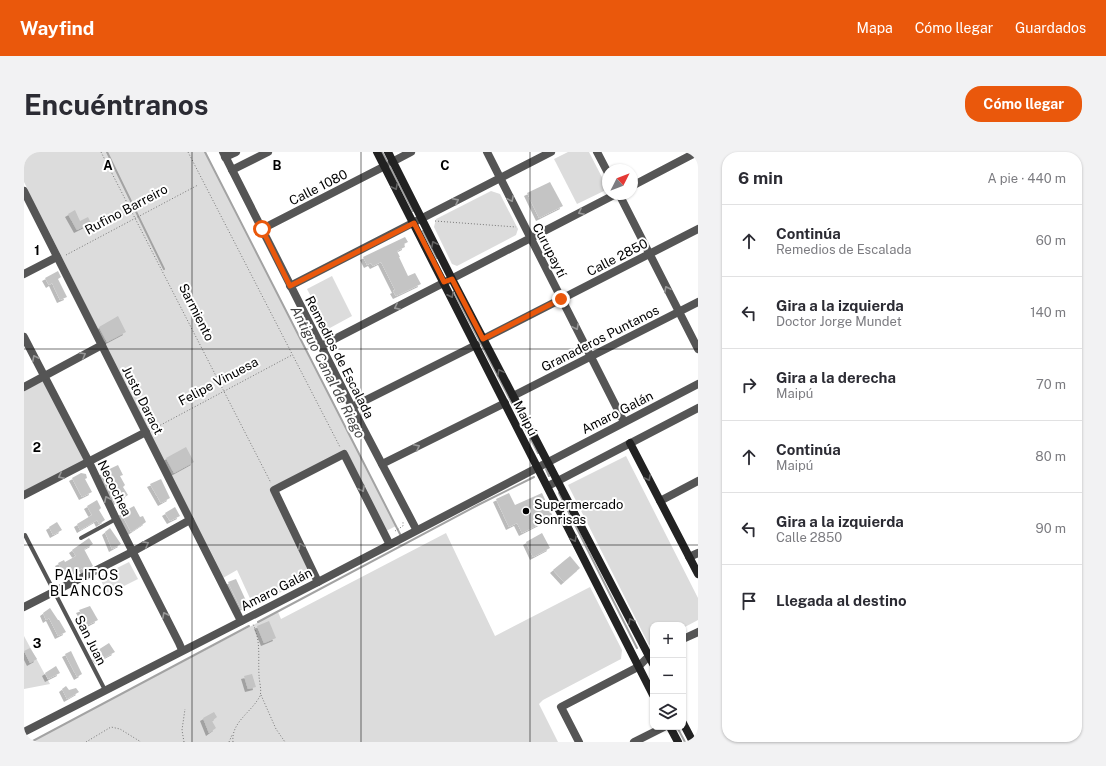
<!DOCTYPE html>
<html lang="es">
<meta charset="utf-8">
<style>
body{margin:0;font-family:"Public Sans",sans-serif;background:#f2f2f3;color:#2b2b33}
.controls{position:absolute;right:12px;bottom:12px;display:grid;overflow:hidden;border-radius:8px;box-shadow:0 1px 3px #0004}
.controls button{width:36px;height:36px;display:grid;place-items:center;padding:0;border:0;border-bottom:1px solid #e1e1e2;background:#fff;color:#2b2b33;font:20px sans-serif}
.compass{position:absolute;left:578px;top:12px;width:36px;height:36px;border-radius:50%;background:#fff;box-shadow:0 1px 3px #0004;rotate:48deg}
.stop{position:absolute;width:12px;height:12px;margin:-9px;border:3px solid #ea580c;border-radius:50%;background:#fff}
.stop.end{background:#ea580c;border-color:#fff;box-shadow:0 1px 4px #0008}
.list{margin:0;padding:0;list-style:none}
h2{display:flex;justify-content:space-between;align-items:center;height:52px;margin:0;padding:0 16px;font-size:17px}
h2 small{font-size:13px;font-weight:400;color:#7c7c81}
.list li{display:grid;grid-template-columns:26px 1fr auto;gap:12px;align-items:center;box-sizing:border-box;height:72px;padding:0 16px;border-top:1px solid #e1e1e2}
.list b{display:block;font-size:15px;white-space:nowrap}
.list p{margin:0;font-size:13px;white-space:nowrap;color:#7c7c81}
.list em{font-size:13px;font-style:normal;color:#7c7c81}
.icon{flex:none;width:22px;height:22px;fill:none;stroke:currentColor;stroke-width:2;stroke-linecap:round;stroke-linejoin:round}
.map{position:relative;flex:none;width:674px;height:590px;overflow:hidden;border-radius:16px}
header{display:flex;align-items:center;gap:24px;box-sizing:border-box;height:56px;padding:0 20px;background:#ea580c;color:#fff}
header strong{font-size:19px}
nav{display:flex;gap:22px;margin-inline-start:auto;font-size:14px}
.intro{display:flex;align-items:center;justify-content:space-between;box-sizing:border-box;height:96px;padding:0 24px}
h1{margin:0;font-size:28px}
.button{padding:10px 18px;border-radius:16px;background:#ea580c;color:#fff;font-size:14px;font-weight:700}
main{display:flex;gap:24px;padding:0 24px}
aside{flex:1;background:#fff;border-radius:16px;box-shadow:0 1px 3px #0004}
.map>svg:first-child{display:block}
.green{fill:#dcdcdc}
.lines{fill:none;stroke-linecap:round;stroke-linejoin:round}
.stream{stroke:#a3a3a3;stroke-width:2}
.building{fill:#c4c4c4;filter:url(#shadow)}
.path{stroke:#777;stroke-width:1;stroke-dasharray:1 2;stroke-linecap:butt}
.lane{stroke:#555;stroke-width:4}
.street{stroke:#555;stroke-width:8}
.secondary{stroke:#222;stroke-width:8}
.oneway{stroke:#646464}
.oneway2{stroke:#999}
.route{stroke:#ea580c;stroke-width:5}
.grid{fill:none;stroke:#000;stroke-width:1;stroke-opacity:0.55}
.poi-dot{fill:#000;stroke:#fff;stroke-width:1.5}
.labels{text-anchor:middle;stroke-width:4;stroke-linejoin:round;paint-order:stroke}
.street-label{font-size:13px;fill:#000;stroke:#fff}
.poi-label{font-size:13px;fill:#000;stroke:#fff;text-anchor:start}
.water-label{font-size:14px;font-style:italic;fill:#444;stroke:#fff}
.neighbourhood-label{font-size:14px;letter-spacing:1px;fill:#000;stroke:#fff}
.grid-label{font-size:13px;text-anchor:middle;font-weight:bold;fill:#000;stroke:#fff;stroke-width:4;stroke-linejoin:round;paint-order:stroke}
</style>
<header>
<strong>Wayfind</strong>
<nav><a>Mapa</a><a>Cómo llegar</a><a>Guardados</a></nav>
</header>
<div class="intro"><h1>Encuéntranos</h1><a class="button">Cómo llegar</a></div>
<main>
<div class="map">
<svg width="674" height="590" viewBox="0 0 674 590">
<defs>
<filter id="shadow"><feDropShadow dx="-3" dy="3" stdDeviation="0" flood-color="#0004"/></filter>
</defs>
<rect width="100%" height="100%" fill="#fff"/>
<g class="green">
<path d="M0 0H181L372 374 360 380 320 302 250 338 290 422 230 455 213 418 199 426 0 30Z"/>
<path d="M544 0H565L584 37 553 52 530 7Z"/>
<path d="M467 39 476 42 494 77 492 83 433 114 428 112 410 75 412 67Z"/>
<path d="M308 124 328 164 304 177 283 137Z"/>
<path d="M19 229 61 309 0 339V239Z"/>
<path d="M602 304 674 446V468L659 476V473H629V491L625 493 544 333Z"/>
<path d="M422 381 471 484 566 435 598 498 597 507 519 548 515 552 534 590H6L254 460 257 467Z"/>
<path d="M105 410 114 427 84 442 75 425Z"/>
<path d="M0 484 26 532 0 537Z"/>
</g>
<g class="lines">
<g class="stream">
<path d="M83 0 140 117"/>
<path d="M181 0 377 384"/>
<path d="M358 0 389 59"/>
<path d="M399 79 413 106"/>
<path d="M431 142 514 301"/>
<path d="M522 317 525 324"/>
<path d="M535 341 613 496"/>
<path d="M234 470 454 353 510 325"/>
<path d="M627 522 629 527"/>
<path d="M653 575 661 590"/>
<path d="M7 590 225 474"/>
</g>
</g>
<g class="building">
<path d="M526 30 539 54 515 66 503 41Z"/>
<path d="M51 58 56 69 64 65 67 71 53 78 44 62Z"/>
<path d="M381 85 384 90 380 92 381 95 373 99 376 105H375L384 124 391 121 397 132 372 144 369 139 371 138 357 110 349 114 347 111 343 113 339 105Z"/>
<path d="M34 119 37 125 34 127 43 145 36 148 28 131 25 133 21 126Z"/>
<path d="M94 164 102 180 83 190 75 175Z"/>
<path d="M162 295 170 310 150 321 142 306Z"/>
<path d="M94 313 99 323 96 324 101 333 99 335 104 343 91 351 88 345 90 344 77 321Z"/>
<path d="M57 321 62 322 63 326 61 327 68 340 58 345 48 326Z"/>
<path d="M137 327 146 346 137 351 126 332Z"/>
<path d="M485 341 491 353 518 341 529 365 498 381 493 371 485 375 472 347Z"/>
<path d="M73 348 77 356 75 358 81 368 75 372 73 368 56 378 53 372 68 363 63 354Z"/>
<path d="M110 354 116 365 119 364 122 370 107 380 97 361Z"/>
<path d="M151 355 156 364 146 369 141 361Z"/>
<path d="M33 370 38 378 29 383 25 375Z"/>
<path d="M86 376 97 392 88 397 81 380Z"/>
<path d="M518 381 526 396 509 405 502 390Z"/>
<path d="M65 386 69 392 60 397 69 414 60 419 58 416 49 421 47 417 39 420 34 411 40 408 41 410 52 404 48 398Z"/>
<path d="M546 404 556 416 540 430 529 418Z"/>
<path d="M212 427 224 453 217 457 204 430Z"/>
<path d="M66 454 74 468 64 473 55 458Z"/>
<path d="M26 456 34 468H35L42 480 34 484 25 466 22 468 19 461Z"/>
<path d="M245 469 252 486 240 491 233 474Z"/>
<path d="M85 491 91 500 74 509 71 505 76 502 74 498Z"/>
<path d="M6 496 13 507 6 511 0 499Z"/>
<path d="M47 499 58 522 53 525 41 502Z"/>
<path d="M32 514 36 521 24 527 21 521Z"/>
<path d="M228 522 232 535 224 537 220 524Z"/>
<path d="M42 534 45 538 52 536 55 540 43 547 38 537Z"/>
<path d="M190 560 193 565 188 569 192 576 185 581 179 566Z"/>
</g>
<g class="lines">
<g class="path">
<path d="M77 0 247 331"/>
<path d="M164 0 316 295"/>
<path d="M411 69 492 75"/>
<path d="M42 103 174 33"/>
<path d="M131 276 268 203"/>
<path d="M371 379 379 374V369"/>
<path d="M237 543 252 577 261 590"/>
<path d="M62 590 87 575 96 577 117 590"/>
<path d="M160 590 158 578 161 557"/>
<path d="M205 590 208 583"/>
<path d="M209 590C207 570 227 561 236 544 238 538 235 529 235 523 234 504 237 489 229 472"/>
</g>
<g class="lane">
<path d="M1 383 81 538"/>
<path d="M57 386 92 367"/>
</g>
<g class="street">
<path d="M199 0 328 255 392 377"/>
<path d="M463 0 600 270"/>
<path d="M573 0 584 21"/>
<path d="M201 5 212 0"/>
<path d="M368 10 387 0"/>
<path d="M208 18 244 0"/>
<path d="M608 34 673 0"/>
<path d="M0 39 217 469"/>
<path d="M595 42 674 197"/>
<path d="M238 77 361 14"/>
<path d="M0 122 33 105"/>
<path d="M266 134 527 0"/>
<path d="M0 185 65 310 92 367 155 491 158 498"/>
<path d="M459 187 674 77"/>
<path d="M297 194 592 42"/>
<path d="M0 235 78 193"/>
<path d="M489 244 674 150"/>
<path d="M328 255 452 193"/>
<path d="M358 312 481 251"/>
<path d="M524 334 674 256"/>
<path d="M0 343 122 280"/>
<path d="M636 349 674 329"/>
<path d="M665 405 674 401"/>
<path d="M294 430 250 338 320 302 365 391"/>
<path d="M0 455 108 400 166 368"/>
<path d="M659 487 674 480"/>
<path d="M0 580 294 430 674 232"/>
<path d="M555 590 537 555 614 515 625 504 629 502"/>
<path d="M610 590 640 575"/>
</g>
<g class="secondary">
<path d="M353 0 629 543"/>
<path d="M364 0 428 127 629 512"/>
<path d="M606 291 674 422"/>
<path d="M659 571 669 590"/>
<path d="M646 575 654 590"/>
</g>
</g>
<defs><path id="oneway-chevron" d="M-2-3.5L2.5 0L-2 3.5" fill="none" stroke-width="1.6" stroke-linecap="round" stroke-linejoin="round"/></defs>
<g class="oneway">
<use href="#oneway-chevron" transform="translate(371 35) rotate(63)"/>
<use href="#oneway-chevron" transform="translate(410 92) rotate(-117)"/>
<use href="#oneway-chevron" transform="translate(427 143) rotate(63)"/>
<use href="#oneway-chevron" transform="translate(476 220) rotate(-118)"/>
<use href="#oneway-chevron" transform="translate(624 326) rotate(63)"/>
<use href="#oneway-chevron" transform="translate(550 387) rotate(63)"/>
<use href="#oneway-chevron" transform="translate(607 469) rotate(-118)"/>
</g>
<g class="oneway2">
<use href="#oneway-chevron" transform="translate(487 47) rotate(63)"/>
<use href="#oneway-chevron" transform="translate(432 49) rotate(-27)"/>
<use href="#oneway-chevron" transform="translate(557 60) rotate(153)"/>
<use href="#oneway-chevron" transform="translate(643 137) rotate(-117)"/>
<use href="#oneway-chevron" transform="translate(373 155) rotate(153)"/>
<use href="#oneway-chevron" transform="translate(552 175) rotate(63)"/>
<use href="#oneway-chevron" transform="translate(59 203) rotate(-29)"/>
<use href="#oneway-chevron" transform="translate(11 206) rotate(-117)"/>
<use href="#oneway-chevron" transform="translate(393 295) rotate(-27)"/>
<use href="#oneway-chevron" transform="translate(37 324) rotate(153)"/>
<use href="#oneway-chevron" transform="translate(338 337) rotate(63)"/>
<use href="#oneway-chevron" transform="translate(83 347) rotate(-116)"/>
<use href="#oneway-chevron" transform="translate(122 392) rotate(-29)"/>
<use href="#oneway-chevron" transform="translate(277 394) rotate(-116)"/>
<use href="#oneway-chevron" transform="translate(141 463) rotate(-117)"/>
</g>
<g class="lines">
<path class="route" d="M238 77 266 134 390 71 420 130 428 127 459 187 537 147"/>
</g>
<path class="grid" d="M168 0V590M337 0V590M506 0V590M0 197H674M0 393H674"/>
<circle class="poi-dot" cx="502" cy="359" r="4"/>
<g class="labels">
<g class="street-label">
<text transform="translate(294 35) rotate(-27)" y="5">Calle 1080</text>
<text transform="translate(102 57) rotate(-28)" y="5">Rufino Barreiro</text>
<text transform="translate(526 98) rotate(63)" y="5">Curupaytí</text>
<text transform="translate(593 105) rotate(-27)" y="5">Calle 2850</text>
<text transform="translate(173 160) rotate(63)" y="5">Sarmiento</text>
<text transform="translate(576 186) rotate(-27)" y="5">Granaderos Puntanos</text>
<text transform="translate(316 205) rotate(63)" y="5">Remedios de Escalada</text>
<text transform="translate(194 229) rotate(-28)" y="5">Felipe Vinuesa</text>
<text transform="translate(119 248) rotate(63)" y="5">Justo Daract</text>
<text transform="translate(593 260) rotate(-27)" y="5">Amaro Galán</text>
<text transform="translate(502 266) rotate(63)" y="5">Maipú</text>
<text transform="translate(91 336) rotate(64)" y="5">Necochea</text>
<text transform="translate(252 437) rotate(-27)" y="5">Amaro Galán</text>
<text transform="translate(67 488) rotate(63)" y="5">San Juan</text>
</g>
<g class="poi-label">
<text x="510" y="357">Supermercado<tspan x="510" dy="15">Sonrisas</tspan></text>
</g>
<g class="water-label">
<text transform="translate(304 220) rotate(63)" y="5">Antiguo Canal de Riego</text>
</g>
<g class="neighbourhood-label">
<text x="63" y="428">PALITOS<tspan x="63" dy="16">BLANCOS</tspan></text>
</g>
</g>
<g class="grid-label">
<text x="84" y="18">A</text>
<text x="253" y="18">B</text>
<text x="421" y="18">C</text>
<text x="13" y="103">1</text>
<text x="13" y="300">2</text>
<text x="13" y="496">3</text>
</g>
</svg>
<div class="controls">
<button>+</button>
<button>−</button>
<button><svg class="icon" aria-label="layers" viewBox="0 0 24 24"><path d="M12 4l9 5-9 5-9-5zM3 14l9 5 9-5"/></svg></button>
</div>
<svg class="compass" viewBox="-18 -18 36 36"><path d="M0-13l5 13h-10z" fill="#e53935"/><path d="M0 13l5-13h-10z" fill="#7c7c81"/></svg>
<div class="stop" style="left:238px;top:77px"></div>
<div class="stop end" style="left:537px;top:147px"></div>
</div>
<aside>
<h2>6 min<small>A pie · 440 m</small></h2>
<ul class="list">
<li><svg class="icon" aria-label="ahead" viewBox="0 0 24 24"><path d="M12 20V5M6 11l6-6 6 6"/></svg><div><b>Continúa</b><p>Remedios de Escalada</p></div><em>60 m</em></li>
<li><svg class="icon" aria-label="left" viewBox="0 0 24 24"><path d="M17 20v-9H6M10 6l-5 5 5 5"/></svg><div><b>Gira a la izquierda</b><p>Doctor Jorge Mundet</p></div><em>140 m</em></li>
<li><svg class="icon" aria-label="right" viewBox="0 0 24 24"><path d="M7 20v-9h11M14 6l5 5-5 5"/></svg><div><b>Gira a la derecha</b><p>Maipú</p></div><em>70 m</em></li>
<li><svg class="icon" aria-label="ahead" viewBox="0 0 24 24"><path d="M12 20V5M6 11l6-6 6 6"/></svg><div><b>Continúa</b><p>Maipú</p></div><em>80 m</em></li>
<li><svg class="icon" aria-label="left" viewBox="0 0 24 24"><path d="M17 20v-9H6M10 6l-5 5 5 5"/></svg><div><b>Gira a la izquierda</b><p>Calle 2850</p></div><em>90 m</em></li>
<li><svg class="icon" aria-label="arrive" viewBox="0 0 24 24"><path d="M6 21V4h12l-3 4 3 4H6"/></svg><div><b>Llegada al destino</b></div></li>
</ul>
</aside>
</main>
